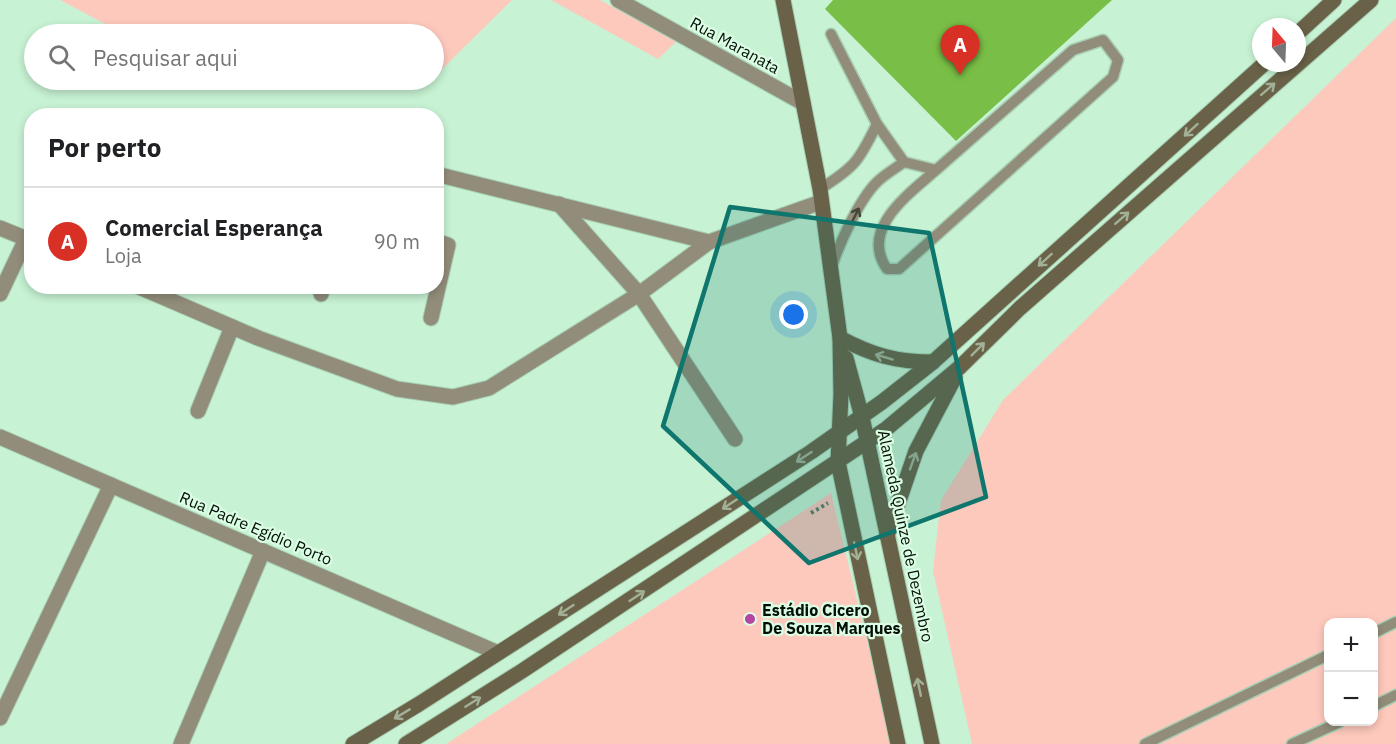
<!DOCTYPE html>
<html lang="pt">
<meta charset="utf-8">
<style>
body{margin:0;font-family:"IBM Plex Sans",sans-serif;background:#f2f2f2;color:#202124}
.controls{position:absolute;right:18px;bottom:18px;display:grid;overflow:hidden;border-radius:12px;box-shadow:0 3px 9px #0003}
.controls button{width:54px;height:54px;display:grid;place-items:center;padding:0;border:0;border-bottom:2px solid #e0e0e0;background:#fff;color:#202124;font:30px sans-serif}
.compass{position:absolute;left:1252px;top:18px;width:54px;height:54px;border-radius:50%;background:#fff;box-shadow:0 3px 9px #0003;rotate:341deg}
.you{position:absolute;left:794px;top:315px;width:21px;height:21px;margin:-15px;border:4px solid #fff;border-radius:50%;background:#1a73e8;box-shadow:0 0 0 9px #1a73e833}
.badge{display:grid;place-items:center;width:39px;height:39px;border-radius:50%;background:#d93025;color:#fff;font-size:20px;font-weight:700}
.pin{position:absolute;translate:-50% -50px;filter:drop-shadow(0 2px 3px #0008)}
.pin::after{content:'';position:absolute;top:32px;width:21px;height:18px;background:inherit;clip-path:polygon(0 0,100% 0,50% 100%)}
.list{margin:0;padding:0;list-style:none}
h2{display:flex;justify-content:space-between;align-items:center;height:78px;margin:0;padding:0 24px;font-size:26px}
h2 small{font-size:20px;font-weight:400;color:#757577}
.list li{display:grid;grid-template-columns:39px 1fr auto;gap:18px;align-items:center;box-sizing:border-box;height:108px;padding:0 24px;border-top:2px solid #e0e0e0}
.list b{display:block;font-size:22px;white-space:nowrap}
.list p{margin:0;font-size:20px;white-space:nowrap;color:#757577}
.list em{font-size:20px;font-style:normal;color:#757577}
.icon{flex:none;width:33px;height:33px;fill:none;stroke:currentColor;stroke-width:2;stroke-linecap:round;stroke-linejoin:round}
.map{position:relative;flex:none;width:1396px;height:744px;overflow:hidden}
.search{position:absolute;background:#fff;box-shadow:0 3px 9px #0003;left:24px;top:24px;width:420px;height:66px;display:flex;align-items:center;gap:15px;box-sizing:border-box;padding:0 21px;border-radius:33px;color:#757577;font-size:22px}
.panel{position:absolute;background:#fff;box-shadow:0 3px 9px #0003;left:24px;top:108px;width:420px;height:186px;border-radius:24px}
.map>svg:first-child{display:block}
.green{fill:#fec9bd;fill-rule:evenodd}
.building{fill:#79be46}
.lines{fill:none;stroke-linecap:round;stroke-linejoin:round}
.lane-casing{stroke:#a7ceb2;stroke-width:13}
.street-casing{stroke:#a7ceb2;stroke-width:17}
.secondary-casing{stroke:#a7ceb2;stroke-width:17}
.path{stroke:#607b67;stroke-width:4;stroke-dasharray:3 3;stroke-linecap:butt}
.lane{stroke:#928d7a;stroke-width:10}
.street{stroke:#928d7a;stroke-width:15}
.secondary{stroke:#6a6248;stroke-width:15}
.oneway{stroke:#a2b096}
.oneway2{stroke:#43483a}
.marked{fill:#0f766e;fill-opacity:0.2;stroke:#0f766e;stroke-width:4.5;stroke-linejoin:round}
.poi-dot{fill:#b445a3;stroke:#dbfde4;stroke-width:2}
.labels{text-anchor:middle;stroke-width:4.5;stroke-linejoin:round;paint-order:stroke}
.street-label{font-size:16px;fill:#020f06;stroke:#dbfde4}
.poi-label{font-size:16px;font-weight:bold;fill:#020f06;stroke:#dbfde4;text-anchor:start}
</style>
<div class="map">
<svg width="1396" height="744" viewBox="0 0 1396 744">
<rect width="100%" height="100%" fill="#c7f2d3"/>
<g class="green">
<path d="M60 0H512L434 77V34H160L111 27Z"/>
<path d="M551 0H600L676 42 658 59Z"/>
<path d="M1396 18V744H972L933 571 941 500 1003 400ZM1328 622H1374V722H1328Z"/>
<path d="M831 493 892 744H446Z"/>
</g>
<path class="building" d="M833 0H1112L956 141 825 9Z"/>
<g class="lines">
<defs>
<g id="lane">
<path d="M831 34 877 124 904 162 936 170C909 194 859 229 887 269H899L1113 77 1118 60 1103 40 1073 50 936 170"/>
<path d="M820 189C855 167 859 161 877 124"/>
<path d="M832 266C840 242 859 200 877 182 885 174 896 168 904 162"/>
<path d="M1374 633 1396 622"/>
<path d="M1374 706 1396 695"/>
<path d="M1145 744 1328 655"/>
<path d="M1292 744 1340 722"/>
</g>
<g id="street">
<path d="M618 0 803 103"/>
<path d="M436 174 709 242"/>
<path d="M559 204 639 294 735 439"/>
<path d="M0 228 32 241"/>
<path d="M137 286 258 338 397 389 453 397 489 388 639 294 709 242 821 202"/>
<path d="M0 294 26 239"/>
<path d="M321 294 323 286"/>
<path d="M431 318 448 245 436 241"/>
<path d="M198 411 232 327"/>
<path d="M0 437 498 653"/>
<path d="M0 718 111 485"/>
<path d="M181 744 263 551"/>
</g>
<g id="secondary">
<path d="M783 0 820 189 840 338 841 394 838 462 898 744"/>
<path d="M1297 34 1334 0"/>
<path d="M840 338C872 355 896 362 933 362"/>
<path d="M846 358 862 417 932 744"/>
<path d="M887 536 916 451 955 377"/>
<path d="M353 744 419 704 811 452 882 402 933 362 1265 63"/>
<path d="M406 744 522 671 886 429 960 367 1020 308 1371 0"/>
</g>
</defs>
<use href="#lane" class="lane-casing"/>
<use href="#street" class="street-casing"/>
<use href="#secondary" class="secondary-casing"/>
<path class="path" d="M811 513 828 503"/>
<use href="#lane" class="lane"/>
<use href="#street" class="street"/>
<use href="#secondary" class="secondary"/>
</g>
<defs><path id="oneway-shaft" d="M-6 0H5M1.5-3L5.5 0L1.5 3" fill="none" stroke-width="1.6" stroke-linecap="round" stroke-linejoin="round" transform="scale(1.5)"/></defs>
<g class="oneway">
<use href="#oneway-shaft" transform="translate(1268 89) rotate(-41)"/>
<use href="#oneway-shaft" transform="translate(1191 130) rotate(138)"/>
<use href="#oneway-shaft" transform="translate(1122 218) rotate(-41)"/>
<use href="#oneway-shaft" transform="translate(1045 260) rotate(138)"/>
<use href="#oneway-shaft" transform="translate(978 349) rotate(-45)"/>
<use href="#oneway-shaft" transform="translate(884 357) rotate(-164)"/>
<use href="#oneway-shaft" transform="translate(804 457) rotate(147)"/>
<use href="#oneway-shaft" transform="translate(913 461) rotate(-70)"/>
<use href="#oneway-shaft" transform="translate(730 504) rotate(147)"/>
<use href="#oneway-shaft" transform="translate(856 551) rotate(78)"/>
<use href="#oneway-shaft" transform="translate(637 596) rotate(-33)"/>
<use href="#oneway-shaft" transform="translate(566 610) rotate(147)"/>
<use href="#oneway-shaft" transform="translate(919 687) rotate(-102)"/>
<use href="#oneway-shaft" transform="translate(473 702) rotate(-32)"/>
<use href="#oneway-shaft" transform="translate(402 714) rotate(149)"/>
</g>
<use class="oneway2" href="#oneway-shaft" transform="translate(855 216) rotate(-63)"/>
<path class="marked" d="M730 207 929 233 986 497 809 563 663 426Z"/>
<circle class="poi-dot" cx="750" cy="619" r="6"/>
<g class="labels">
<g class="street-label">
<text transform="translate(735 45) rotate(29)" y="6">Rua Maranata</text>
<text transform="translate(256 528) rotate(23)" y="6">Rua Padre Egídio Porto</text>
<text transform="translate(906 536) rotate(78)" y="6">Alameda Quinze de Dezembro</text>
</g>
<g class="poi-label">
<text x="762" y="616">Estádio Cicero<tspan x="762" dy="18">De Souza Marques</tspan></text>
</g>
</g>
</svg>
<div class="controls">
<button>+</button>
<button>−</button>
</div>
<svg class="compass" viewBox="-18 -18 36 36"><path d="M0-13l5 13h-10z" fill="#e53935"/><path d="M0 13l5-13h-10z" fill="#757577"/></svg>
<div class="you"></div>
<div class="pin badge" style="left:960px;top:75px">A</div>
<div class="search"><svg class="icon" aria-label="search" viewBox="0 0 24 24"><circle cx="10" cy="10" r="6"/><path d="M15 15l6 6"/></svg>Pesquisar aqui</div>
<section class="panel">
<h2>Por perto<small></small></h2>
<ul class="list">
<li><span class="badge">A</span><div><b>Comercial Esperança</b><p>Loja</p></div><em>90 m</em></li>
</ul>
</section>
</div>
